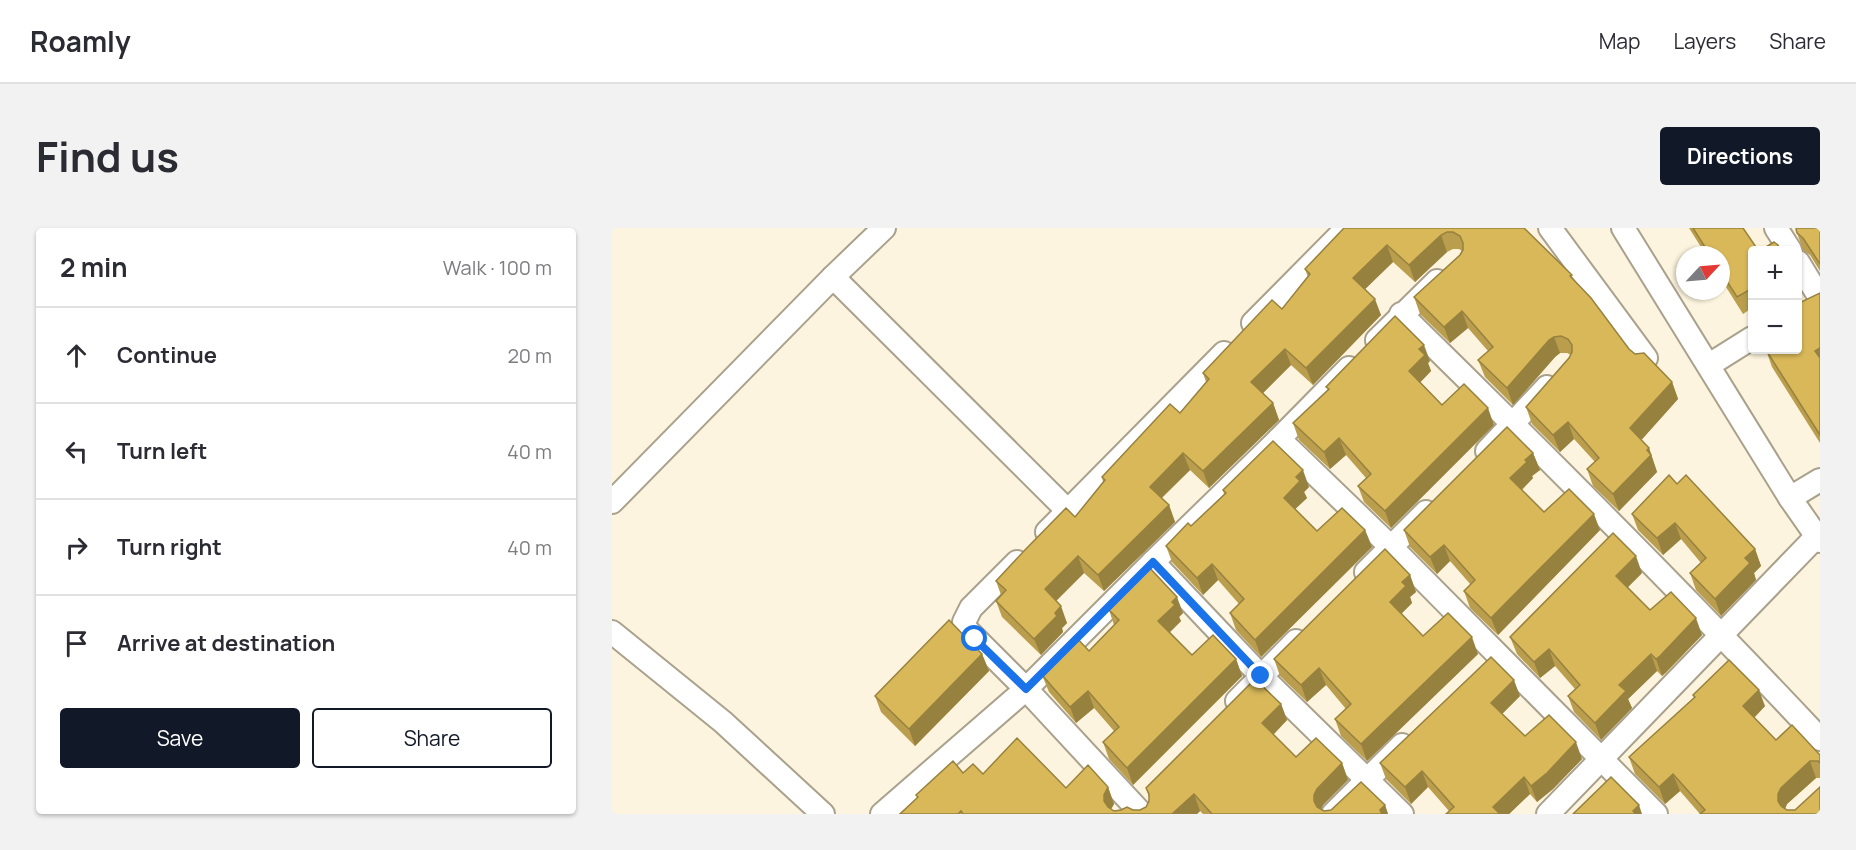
<!DOCTYPE html>
<meta charset="utf-8">
<style>
body{margin:0;font-family:Manrope,sans-serif;background:#f2f2f3;color:#2b2b33}
.controls{position:absolute;right:18px;top:18px;display:grid;overflow:hidden;border-radius:6px;box-shadow:0 2px 4px #0004}
.controls button{width:54px;height:54px;display:grid;place-items:center;padding:0;border:0;border-bottom:2px solid #e1e1e2;background:#fff;color:#2b2b33;font:30px sans-serif}
.compass{position:absolute;left:1064px;top:18px;width:54px;height:54px;border-radius:50%;background:#fff;box-shadow:0 2px 4px #0004;rotate:64deg}
.stop{position:absolute;width:18px;height:18px;margin:-14px;border:4px solid #1a73e8;border-radius:50%;background:#fff}
.stop.end{background:#1a73e8;border-color:#fff;box-shadow:0 2px 6px #0008}
.list{margin:0;padding:0;list-style:none}
h2{display:flex;justify-content:space-between;align-items:center;height:78px;margin:0;padding:0 24px;font-size:26px}
h2 small{font-size:20px;font-weight:400;color:#7c7c81}
.list li{display:grid;grid-template-columns:39px 1fr auto;gap:18px;align-items:center;box-sizing:border-box;height:96px;padding:0 24px;border-top:2px solid #e1e1e2}
.list b{display:block;font-size:22px;white-space:nowrap}
.list em{font-size:20px;font-style:normal;color:#7c7c81}
.actions{display:flex;gap:12px;padding:18px 24px}
.actions a{flex:1;padding:14px 0;border:2px solid #111827;border-radius:6px;text-align:center;font-size:21px;color:#111827}
.actions .main{background:#111827;color:#fff}
.icon{flex:none;width:33px;height:33px;fill:none;stroke:currentColor;stroke-width:2;stroke-linecap:round;stroke-linejoin:round}
.map{position:relative;flex:none;width:1208px;height:586px;overflow:hidden;border-radius:6px}
header{display:flex;align-items:center;gap:36px;box-sizing:border-box;height:84px;padding:0 30px;background:#fff;border-bottom:2px solid #e1e1e2}
header strong{font-size:28px}
nav{display:flex;gap:33px;margin-inline-start:auto;font-size:21px}
.intro{display:flex;align-items:center;justify-content:space-between;box-sizing:border-box;height:144px;padding:0 36px}
h1{margin:0;font-size:42px}
.button{padding:15px 27px;border-radius:6px;background:#111827;color:#fff;font-size:21px;font-weight:700}
main{display:flex;gap:36px;padding:0 36px}
aside{flex:1;background:#fff;border-radius:6px;box-shadow:0 2px 4px #0004}
.map>svg:first-child{display:block}
.lines{fill:none;stroke-linecap:round;stroke-linejoin:round}
.minor-casing{stroke:#a9a18c;stroke-width:26}
.minor{stroke:#fff;stroke-width:22}
.wall{fill:#ba9e4d}
.shaded-wall{fill:#97813e}
.building{fill:#d8b859;stroke:#97813e;stroke-width:1.5}
.route{stroke:#1a73e8;stroke-width:8}
</style>
<header>
<strong>Roamly</strong>
<nav><a>Map</a><a>Layers</a><a>Share</a></nav>
</header>
<div class="intro"><h1>Find us</h1><a class="button">Directions</a></div>
<main>
<aside>
<h2>2 min<small>Walk · 100 m</small></h2>
<ul class="list">
<li><svg class="icon" aria-label="ahead" viewBox="0 0 24 24"><path d="M12 20V5M6 11l6-6 6 6"/></svg><div><b>Continue</b></div><em>20 m</em></li>
<li><svg class="icon" aria-label="left" viewBox="0 0 24 24"><path d="M17 20v-9H6M10 6l-5 5 5 5"/></svg><div><b>Turn left</b></div><em>40 m</em></li>
<li><svg class="icon" aria-label="right" viewBox="0 0 24 24"><path d="M7 20v-9h11M14 6l5 5-5 5"/></svg><div><b>Turn right</b></div><em>40 m</em></li>
<li><svg class="icon" aria-label="arrive" viewBox="0 0 24 24"><path d="M6 21V4h12l-3 4 3 4H6"/></svg><div><b>Arrive at destination</b></div></li>
</ul>
<div class="actions"><a class="main">Save</a><a>Share</a></div>
</aside>
<div class="map">
<svg width="1208" height="586" viewBox="0 0 1208 586">
<rect width="100%" height="100%" fill="#fcf4de"/>
<g class="lines">
<defs>
<g id="minor">
<path d="M938 0 1034 130"/>
<path d="M1011 0 1178 270 1208 313"/>
<path d="M1164 0 1178 22"/>
<path d="M1186 34 1208 70"/>
<path d="M221 49 456 283"/>
<path d="M789 86C931 225 1072 366 1208 511"/>
<path d="M641 95 735 0"/>
<path d="M765 112 825 53"/>
<path d="M1097 137 1140 110"/>
<path d="M667 211 779 319 1044 586"/>
<path d="M875 223 935 159"/>
<path d="M1178 270 1208 252"/>
<path d="M0 274 221 49 272 0"/>
<path d="M435 304 612 125"/>
<path d="M405 334 359 380 352 394 354 401 414 461 530 586"/>
<path d="M541 334 649 448 790 586"/>
<path d="M754 344 814 284"/>
<path d="M0 404 111 494 211 586"/>
<path d="M625 473 684 413"/>
<path d="M270 586 414 461 541 334 667 211 737 140"/>
<path d="M721 586 790 517"/>
<path d="M936 586 1205 308"/>
</g>
</defs>
<use href="#minor" class="minor-casing"/>
<use href="#minor" class="minor"/>
</g>
<g class="wall">
<path d="M732 0H912L961 51 1017 121 1060 154 1066 171 1029 212 1037 220 1045 244 1007 283 981 258 975 241 983 234 962 211 948 224 920 196 914 179 957 130 959 127 955 125H948L943 129 901 177 873 149 866 132 876 123 856 100 838 115 808 86 802 69 848 27 850 23 847 21H841L835 24 803 54 781 34 753 61 769 87 701 157 679 137 651 165 661 175 667 192 597 260 578 242 550 270 557 277 563 294 492 363 472 345 444 373 455 395 450 400 451 404 429 427 390 389 384 373 389 367 384 353 463 289 491 254 490 249 568 185 594 154 591 145 670 81 696 49 693 41Z"/>
<path d="M1077 0H1131L1140 22V80L1131 86 1109 51V27H1094Z"/>
<path d="M1208 0V43L1198 27 1191 22 1185 5Z"/>
<path d="M1208 65V215L1160 139 1154 122H1185Z"/>
<path d="M818 133 816 135 819 143 808 154 830 177 882 197 779 300 752 274 746 258 754 250 734 227 718 241 687 212 681 195 716 162 714 159Z"/>
<path d="M921 225 928 242 920 248 921 250 910 262 932 284 988 302 886 407 858 380 852 363 859 357 838 333 825 346 798 319 792 302Z"/>
<path d="M1065 256 1143 321 1149 338 1142 345 1144 352 1109 388 1084 362 1078 345 1089 335 1069 311 1051 327 1026 302 1020 286Z"/>
<path d="M697 259 692 264 695 270 683 281 705 303 753 302 760 319 649 429 624 402 618 385 627 376 606 352 591 367 560 334 554 318 579 298 612 266 611 262Z"/>
<path d="M1030 345 1016 359 1038 382 1090 407 1054 445 1050 448 1045 443 1016 471 1020 480 989 512 962 484 956 468 963 461 943 438 928 450 905 426 898 409Z"/>
<path d="M798 347 804 364 798 369 800 375 789 386 811 408 866 426 755 533 729 508 723 491 734 481 714 457 695 474 668 448 662 431Z"/>
<path d="M506 365 571 385 567 389 569 393 558 404 580 427 624 431 630 448 521 557 497 531 491 514 502 503 482 480 464 495 437 464 430 447 444 434 442 429 477 423 502 397 497 382 508 370Z"/>
<path d="M370 426 377 443 303 518 269 484 263 468Z"/>
<path d="M1081 467 1153 478 1142 490 1164 512 1208 527V550H1204L1175 576 1173 581 1175 582 1208 586H1088L1068 563 1053 576 1023 546 1017 529 1082 470Z"/>
<path d="M908 468 890 486 913 508 970 531 941 561 925 574 918 566 897 586H834L837 583 816 559 799 576 774 551 768 535Z"/>
<path d="M669 476 675 492 661 507 684 529 730 535 736 552 711 577 709 581 712 583 773 577 776 586H591L588 583 585 586H288L305 570 304 567 351 545 371 546 454 560 496 559 502 576 499 581 502 583 528 582 534 579 537 573V569L534 560Z"/>
</g>
<g class="shaded-wall">
<path d="M829 7 835 24 803 54 797 37Z"/>
<path d="M775 17 781 34 747 67 741 50Z"/>
<path d="M1185 56 1189 64 1185 67Z"/>
<path d="M763 71 769 87 701 157 694 140Z"/>
<path d="M850 83 856 100 838 115 832 99Z"/>
<path d="M942 109 948 125 943 129 901 177 895 160 937 112Z"/>
<path d="M812 117 818 133 816 135 819 143 803 160 797 143 807 121Z"/>
<path d="M1208 120V136L1203 123Z"/>
<path d="M673 121 679 137 645 171 639 154Z"/>
<path d="M1060 154 1066 171 1025 217 1018 200Z"/>
<path d="M661 175 667 192 597 260 591 243Z"/>
<path d="M876 180 882 197 779 300 773 283Z"/>
<path d="M956 194 962 211 948 224 941 207Z"/>
<path d="M727 210 734 227 718 241 712 224Z"/>
<path d="M1037 220 1045 244 1007 283 1001 266Z"/>
<path d="M571 225 578 242 544 275 538 259Z"/>
<path d="M921 225 928 242 920 248 921 250 904 267 898 250 913 232Z"/>
<path d="M691 242 697 259 692 264 695 270 678 286 672 270 684 249Z"/>
<path d="M557 277 563 294 492 363 486 347Z"/>
<path d="M982 286 988 302 886 407 879 390Z"/>
<path d="M1063 295 1069 311 1051 327 1045 310Z"/>
<path d="M753 302 760 319 649 429 643 412Z"/>
<path d="M832 317 838 333 825 346 818 329Z"/>
<path d="M1143 321 1149 338 1142 345 1144 352 1109 388 1103 371 1133 330Z"/>
<path d="M466 328 472 345 439 378 433 361Z"/>
<path d="M1024 328 1030 345 1010 365 1004 348Z"/>
<path d="M600 336 606 352 591 367 585 350Z"/>
<path d="M798 347 804 364 798 369 800 375 784 391 778 374 790 354Z"/>
<path d="M565 369 571 385 567 389 569 393 552 410 546 393 560 374Z"/>
<path d="M449 378 455 395 450 400 451 404 429 427 422 411 443 385Z"/>
<path d="M1084 390 1090 407 1050 448 1044 431Z"/>
<path d="M860 409 866 426 755 533 749 516Z"/>
<path d="M937 421 943 438 928 450 922 434Z"/>
<path d="M370 426 377 443 303 518 297 501Z"/>
<path d="M1039 426 1045 443 1016 471 1020 480 989 512 983 495 1007 457Z"/>
<path d="M624 431 630 448 521 557 515 540Z"/>
<path d="M707 440 714 457 695 474 689 457Z"/>
<path d="M902 452 908 468 885 491 879 475Z"/>
<path d="M1147 462 1153 478 1137 495 1131 478Z"/>
<path d="M476 463 482 480 464 495 458 479Z"/>
<path d="M669 476 675 492 656 512 650 495Z"/>
<path d="M964 514 970 531 941 561 925 574 919 558Z"/>
<path d="M1198 533 1204 550 1175 576 1172 583 1166 573V566L1169 560Z"/>
<path d="M730 535 736 552 711 577 708 583 702 573V567L705 561Z"/>
<path d="M810 543 816 559 799 576 793 559Z"/>
<path d="M1061 546 1068 563 1053 576 1047 559Z"/>
<path d="M912 549 918 566 897 586H884L881 579Z"/>
<path d="M496 559 502 576 498 583 492 573V567Z"/>
<path d="M582 566 588 583 585 586H560Z"/>
<path d="M773 577 776 586H769L768 582Z"/>
<path d="M1027 577 1030 586H1022L1021 583Z"/>
</g>
<g class="building">
<path d="M732 0H912L960 47 958 48 979 70 1017 121 1023 126 1032 125 1060 154 1018 200 1037 220 1035 222 1039 227 1001 266 975 241 987 230 956 194 941 207 914 179 957 130 960 124V117L956 111 949 108 942 109 937 112 895 160 866 132 881 119 850 83 832 99 802 69 848 27 851 22V15L848 8 841 4H835L829 7 797 37 775 17 741 50 763 71 694 140 673 121 639 154 661 175 591 243 571 225 538 259 557 277 486 347 466 328 433 361 449 378 443 385 445 388 422 411 384 373 394 362 384 353 411 324 454 280 463 289 493 252 490 249 558 176 568 185 597 151 591 145 660 72 670 81 698 46 693 41Z"/>
<path d="M1081 0H1131L1146 22H1140V69L1137 62 1125 69 1109 44V27H1098Z"/>
<path d="M1185 0H1208V36L1191 10 1185 5 1184 1Z"/>
<path d="M1162 14 1166 17 1168 22H1149Z"/>
<path d="M1208 65V120L1203 123 1208 130V207L1154 122H1185V76Z"/>
<path d="M783 88 812 117 807 121 813 127 797 143 830 177 852 156 876 180 773 283 746 258 759 246 727 210 712 224 681 195 717 161 714 159Z"/>
<path d="M895 199 921 225 913 232 915 234 898 250 932 284 957 261 982 286 879 390 852 363 863 352 832 317 818 329 792 302Z"/>
<path d="M661 213 691 242 684 249 688 253 672 270 705 303 730 280 753 302 643 412 618 385 632 371 600 336 585 350 554 318 576 295 579 298 614 265 611 262Z"/>
<path d="M1057 247 1065 256 1074 247 1143 321 1133 330 1138 335 1103 371 1078 345 1094 330 1063 295 1045 310 1020 286Z"/>
<path d="M1001 305 1024 328 1004 348 1038 382 1059 364 1084 390 1048 428 1044 431 1039 426 1007 457 1014 463 983 495 956 468 968 457 937 421 922 434 898 409Z"/>
<path d="M773 321 798 347 790 354 794 358 778 374 811 408 836 385 860 409 749 516 723 491 739 476 707 440 689 457 662 431Z"/>
<path d="M535 337 565 369 560 374 563 377 546 393 580 427 601 407 624 431 515 540 491 514 507 499 476 463 458 479 430 447 446 432 442 429 463 408 477 423 507 392 497 382 510 369 506 365Z"/>
<path d="M337 392 370 426 297 501 263 468Z"/>
<path d="M879 429 902 452 879 475 913 508 937 487 964 514 935 545 919 558 912 549 881 579 888 586H834L842 579 810 543 793 559 768 535Z"/>
<path d="M1117 432 1147 462 1131 478 1164 512 1180 497 1208 527V535L1206 533H1198L1169 560 1166 566V573L1169 578 1175 582H1183L1208 559V586H1088L1093 582 1061 546 1047 559 1017 529 1083 469 1081 467Z"/>
<path d="M643 451 669 476 650 495 684 529 704 510 730 535 705 561 702 567V573L705 579 712 583 719 582 749 554 773 577 768 582 770 586H600L582 566 560 586H351L349 583 346 586H288L306 569 304 567 341 533 351 545 361 536 371 546 405 510 454 560 476 537 496 559 492 567V573L496 579 502 583 509 582 515 579 521 582H528L534 579 537 573V566L534 560Z"/>
<path d="M999 549 1027 577 1021 583 1023 585 1022 586H961Z"/>
</g>
<g class="lines">
<path class="route" d="M363 411 414 461 541 334 649 448"/>
</g>
</svg>
<div class="controls">
<button>+</button>
<button>−</button>
</div>
<svg class="compass" viewBox="-18 -18 36 36"><path d="M0-13l5 13h-10z" fill="#e53935"/><path d="M0 13l5-13h-10z" fill="#7c7c81"/></svg>
<div class="stop" style="left:363px;top:411px"></div>
<div class="stop end" style="left:649px;top:448px"></div>
</div>
</main>
